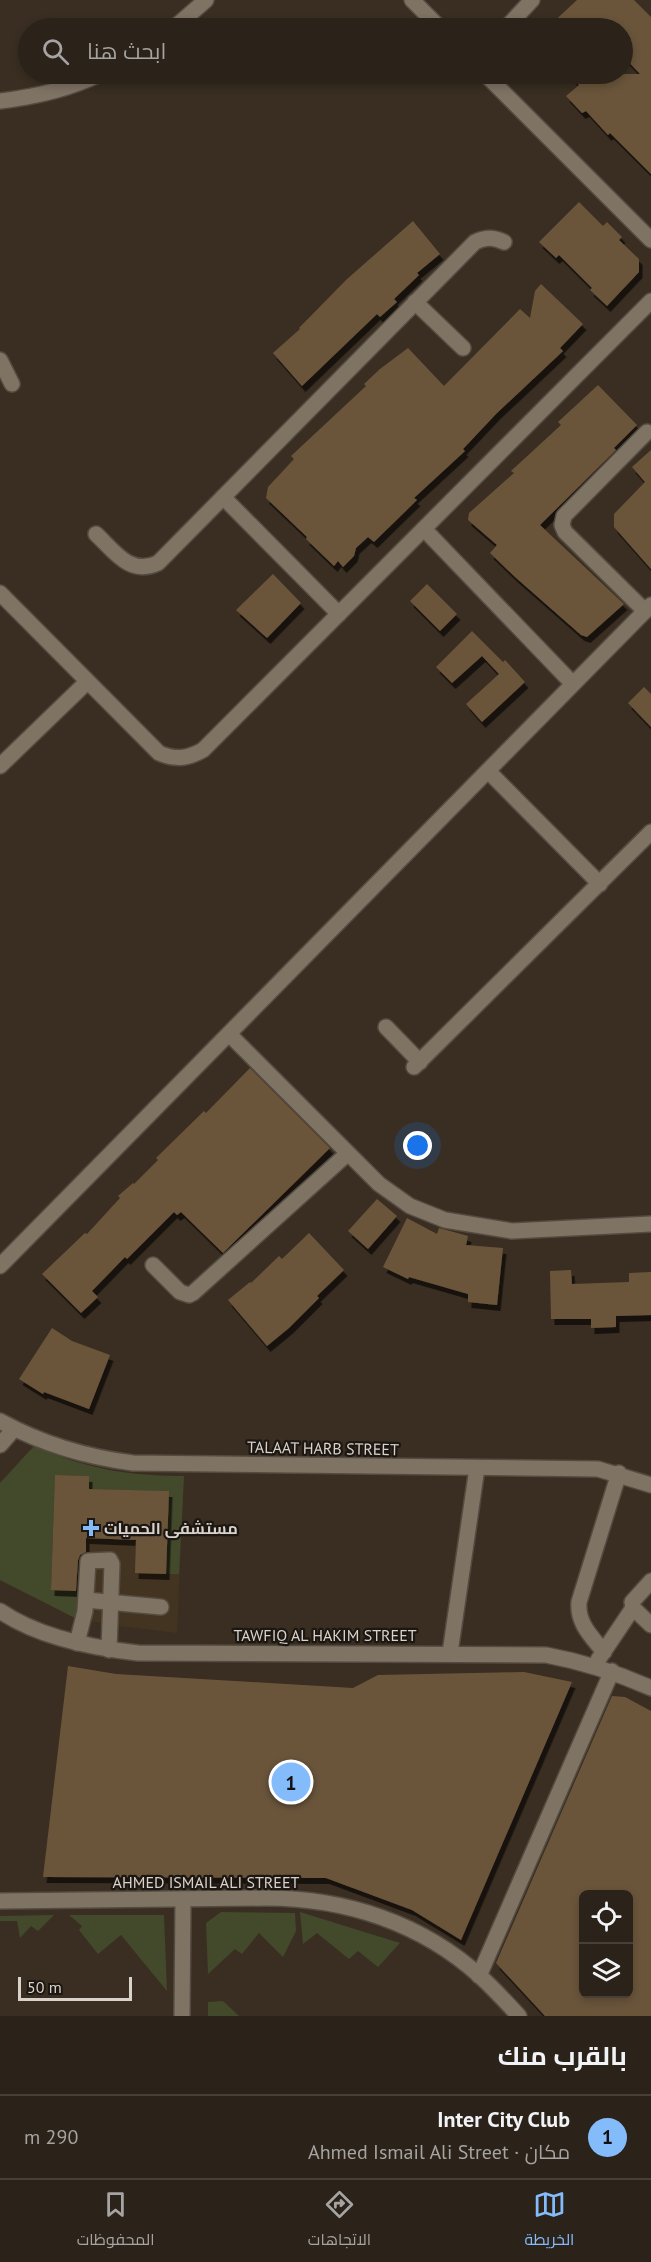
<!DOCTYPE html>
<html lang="ar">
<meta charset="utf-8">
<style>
body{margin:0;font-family:"PT Sans",Cairo,sans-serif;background:#372f26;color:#f1f3f6;direction:rtl}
.controls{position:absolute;right:18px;bottom:18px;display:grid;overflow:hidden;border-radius:9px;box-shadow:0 3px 9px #0003}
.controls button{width:54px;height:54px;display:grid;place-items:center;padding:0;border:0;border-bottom:2px solid #473f38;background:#2b2219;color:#f1f3f6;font:30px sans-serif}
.scale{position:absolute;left:18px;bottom:15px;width:114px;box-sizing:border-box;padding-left:6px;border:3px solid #d9d2ca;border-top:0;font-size:16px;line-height:21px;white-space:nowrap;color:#d9d2ca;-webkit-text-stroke:4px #1c1712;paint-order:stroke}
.you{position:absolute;left:418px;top:1146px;width:21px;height:21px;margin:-15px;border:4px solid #fff;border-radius:50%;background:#1a73e8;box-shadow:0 0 0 9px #1a73e833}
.badge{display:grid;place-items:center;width:39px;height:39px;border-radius:50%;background:#84bcfb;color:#111;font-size:20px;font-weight:700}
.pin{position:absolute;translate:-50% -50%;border:3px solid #fff;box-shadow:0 2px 6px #0006}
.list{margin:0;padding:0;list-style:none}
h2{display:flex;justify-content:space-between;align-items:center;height:78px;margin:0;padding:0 24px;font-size:26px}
h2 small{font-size:20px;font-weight:400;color:#a6a4a2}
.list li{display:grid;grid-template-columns:39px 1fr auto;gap:18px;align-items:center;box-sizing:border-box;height:84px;padding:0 24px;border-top:2px solid #473f38}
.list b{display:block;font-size:22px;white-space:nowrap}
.list p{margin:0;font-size:20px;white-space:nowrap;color:#a6a4a2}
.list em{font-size:20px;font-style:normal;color:#a6a4a2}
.icon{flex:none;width:33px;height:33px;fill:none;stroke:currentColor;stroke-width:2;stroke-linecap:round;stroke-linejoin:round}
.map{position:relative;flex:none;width:651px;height:2016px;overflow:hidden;direction:ltr}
.search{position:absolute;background:#2b2219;box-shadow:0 3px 9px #0003;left:18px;right:18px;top:18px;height:66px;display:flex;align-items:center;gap:15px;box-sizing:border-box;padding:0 21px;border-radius:33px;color:#a6a4a2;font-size:22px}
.sheet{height:162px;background:#2b2219}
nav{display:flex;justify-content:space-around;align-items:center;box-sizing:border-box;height:84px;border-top:2px solid #473f38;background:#2b2219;font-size:16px;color:#a6a4a2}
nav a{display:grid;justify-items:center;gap:3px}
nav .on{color:#84bcfb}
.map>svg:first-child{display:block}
.built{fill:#433421}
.green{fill:#43492b}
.building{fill:#6b553b;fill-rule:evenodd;filter:url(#shadow)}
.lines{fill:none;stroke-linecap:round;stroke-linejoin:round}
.minor-casing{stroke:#544b40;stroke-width:18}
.minor{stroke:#7f7364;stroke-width:15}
.poi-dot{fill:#84bcfb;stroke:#1c1712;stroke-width:2}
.labels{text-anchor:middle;stroke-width:4.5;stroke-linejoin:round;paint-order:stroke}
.street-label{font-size:16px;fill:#d9d2ca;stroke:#1c1712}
.poi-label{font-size:16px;font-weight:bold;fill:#d9d2ca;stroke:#1c1712;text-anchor:start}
</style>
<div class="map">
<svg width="651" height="2016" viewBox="0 0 651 2016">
<defs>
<filter id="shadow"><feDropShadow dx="3.5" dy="6" stdDeviation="0" flood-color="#0009"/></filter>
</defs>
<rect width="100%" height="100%" fill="#392e21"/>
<path class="built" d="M35 1445 58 1457 113 1471 154 1476H184L177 1633 111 1625 75 1618 0 1580V1483Z"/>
<g class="green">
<path d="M35 1445C81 1469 132 1476 184 1476L179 1574H166L168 1491 89 1489V1476L55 1475 51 1590 84 1591V1604L75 1618 0 1580V1483Z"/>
<path d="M221 1912 295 1913 296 1931 283 1957 259 1933 242 1954 235 1949 208 1974 206 1923Z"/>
<path d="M300 1912 400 1943 378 1967 358 1951 349 1959 317 1933 303 1944Z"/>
<path d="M54 1915 38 1931 31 1926 20 1938 17 1921H0V1916Z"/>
<path d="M69 1915H164L167 1991 121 1935 98 1954 79 1930 82 1926Z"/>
<path d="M223 2001 239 2016H208V2002Z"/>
</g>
<g class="building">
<path d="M577 0H634L651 17V174L610 133 608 135 586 111 582 113 566 96 579 85 568 74H640L622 55V28H547Z"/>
<path d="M579 202 603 226 607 222 622 237 619 240 639 259V272L607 306 590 290 592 288 559 255 556 258 539 242Z"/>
<path d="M413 221 440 254 417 273 419 275 394 299 397 302 380 317 377 314 302 386 273 353 300 329 299 328 346 280Z"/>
<path d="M541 284 583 324 560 348 563 351 496 414 463 449 465 451 414 498 417 500 374 542 368 537 356 548 354 556 343 567 338 561 334 566 306 539 307 537 266 498 268 487 294 459 291 456 366 386 364 384 380 369 408 348 444 386 520 309 530 318 535 291Z"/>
<path d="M598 385 637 425 614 448 616 450 540 525 624 604 587 637 581 635 515 577 490 553 497 545 468 520 469 513 514 473 511 471 561 425 558 422Z"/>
<path d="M651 450V569L614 527V514L645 482 632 467Z"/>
<path d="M273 574 301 603 267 638 236 610Z"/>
<path d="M427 584 457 614 440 631 410 601Z"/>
<path d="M472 631 503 662 505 660 525 682 482 722 466 704 499 674 482 656 452 683 436 667Z"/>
<path d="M644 687 651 694V727L628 703Z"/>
<path d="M250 1068 330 1148 223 1253 181 1212 177 1215 174 1212 127 1259 125 1257 92 1291 98 1297 81 1313 42 1274 85 1233 87 1234 120 1198 118 1196 133 1183 134 1184 158 1160 156 1158 204 1111 206 1113Z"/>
<path d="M377 1199 397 1216 368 1249 348 1231Z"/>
<path d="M407 1218 437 1234 439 1228 468 1236 466 1245 503 1248 497 1305 468 1302V1294L409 1277 408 1279 383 1267Z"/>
<path d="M309 1233 344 1270 317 1296 319 1298 289 1328 267 1346 228 1300 250 1282 251 1283 279 1256 282 1259Z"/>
<path d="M571 1270 572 1284 629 1282V1273L651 1272V1315L616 1316V1327L591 1328V1319H551L550 1271Z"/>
<path d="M52 1328 72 1341 110 1355 89 1409 44 1392 43 1394 19 1379Z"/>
<path d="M55 1475 89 1476V1489L169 1491 166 1574 135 1573 136 1540 86 1538V1552L80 1555 78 1560 76 1591 51 1590Z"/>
<path d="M68 1666 116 1674 353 1688 378 1675 524 1672 572 1682 461 1940 412 1910 326 1878 43 1877Z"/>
<path d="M612 1696 625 1697 651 1711V2016H545L496 1963ZM584 1894H628V1994H584Z"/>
</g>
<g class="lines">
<defs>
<g id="minor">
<path d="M412 0 440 28"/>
<path d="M174 28 206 0"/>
<path d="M506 28 532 0"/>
<path d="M485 74 651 240"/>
<path d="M0 101C35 97 69 89 100 74"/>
<path d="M415 302 463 348"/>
<path d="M0 360 12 384"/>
<path d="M223 497 339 614"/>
<path d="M424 529 573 684"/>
<path d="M96 534C115 552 130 576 158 563L475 242C486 237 493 237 504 242"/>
<path d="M0 593 159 753C175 760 187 759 203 750L651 301"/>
<path d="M645 611 565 532 562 525 564 516 647 432"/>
<path d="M0 766 87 682"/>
<path d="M488 771 600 884"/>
<path d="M386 1027 420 1062"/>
<path d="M229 1034 379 1184 410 1206 445 1220 512 1231 651 1224"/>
<path d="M414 1067 651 832"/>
<path d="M153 1265 180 1292 189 1295 193 1293 347 1154"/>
<path d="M0 1266 651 605"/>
<path d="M0 1421C42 1444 86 1457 133 1463L598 1469 651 1485"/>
<path d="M0 1445 14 1429"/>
<path d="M651 1581 632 1602 633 1608 651 1625"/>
<path d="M86 1600 161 1607"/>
<path d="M0 1611C38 1637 93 1648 138 1653L546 1655C584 1662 615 1672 651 1688"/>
<path d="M77 1643 85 1611 88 1561 110 1560 112 1564 109 1650"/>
<path d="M604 1652C591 1636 577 1623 579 1602L619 1473"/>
<path d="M450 1653 477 1468"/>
<path d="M598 1660 633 1608"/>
<path d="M0 1901 266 1898C345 1898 422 1923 481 1977 494 1989 507 2003 519 2016"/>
<path d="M479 1976 612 1671"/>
<path d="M182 2016 183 1899"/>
</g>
</defs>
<use href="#minor" class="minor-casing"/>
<use href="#minor" class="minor"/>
</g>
<path class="poi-dot" d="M88 1519h6v6h6v6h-6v6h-6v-6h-6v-6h6z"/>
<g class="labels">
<g class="street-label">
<text transform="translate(323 1448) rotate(1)" y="6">TALAAT HARB STREET</text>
<text x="325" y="1641">TAWFIQ AL HAKIM STREET</text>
<text x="206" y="1888">AHMED ISMAIL ALI STREET</text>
</g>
<g class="poi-label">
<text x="104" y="1534">مستشفى الحميات</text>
</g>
</g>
</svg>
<div class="controls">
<button><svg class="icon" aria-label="locate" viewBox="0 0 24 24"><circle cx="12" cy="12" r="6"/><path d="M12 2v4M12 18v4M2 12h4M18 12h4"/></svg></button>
<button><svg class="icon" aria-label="layers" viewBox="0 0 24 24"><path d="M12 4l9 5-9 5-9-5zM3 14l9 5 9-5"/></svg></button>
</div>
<div class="scale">50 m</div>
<div class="you"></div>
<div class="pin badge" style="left:291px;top:1782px">1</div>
<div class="search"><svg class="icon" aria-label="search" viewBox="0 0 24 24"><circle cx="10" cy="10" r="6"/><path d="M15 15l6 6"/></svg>ابحث هنا</div>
</div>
<section class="sheet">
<h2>بالقرب منك<small></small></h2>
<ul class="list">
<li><span class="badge">1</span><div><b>Inter City Club</b><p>مكان · Ahmed Ismail Ali Street</p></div><em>290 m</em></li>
</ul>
</section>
<nav>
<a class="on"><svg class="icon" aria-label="map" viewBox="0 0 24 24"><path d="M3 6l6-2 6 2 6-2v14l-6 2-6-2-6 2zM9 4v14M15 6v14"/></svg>الخريطة</a>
<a><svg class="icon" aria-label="directions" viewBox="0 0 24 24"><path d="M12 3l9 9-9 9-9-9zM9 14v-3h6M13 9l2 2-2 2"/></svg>الاتجاهات</a>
<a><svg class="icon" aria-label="saved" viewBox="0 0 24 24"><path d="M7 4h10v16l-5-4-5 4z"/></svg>المحفوظات</a>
</nav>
